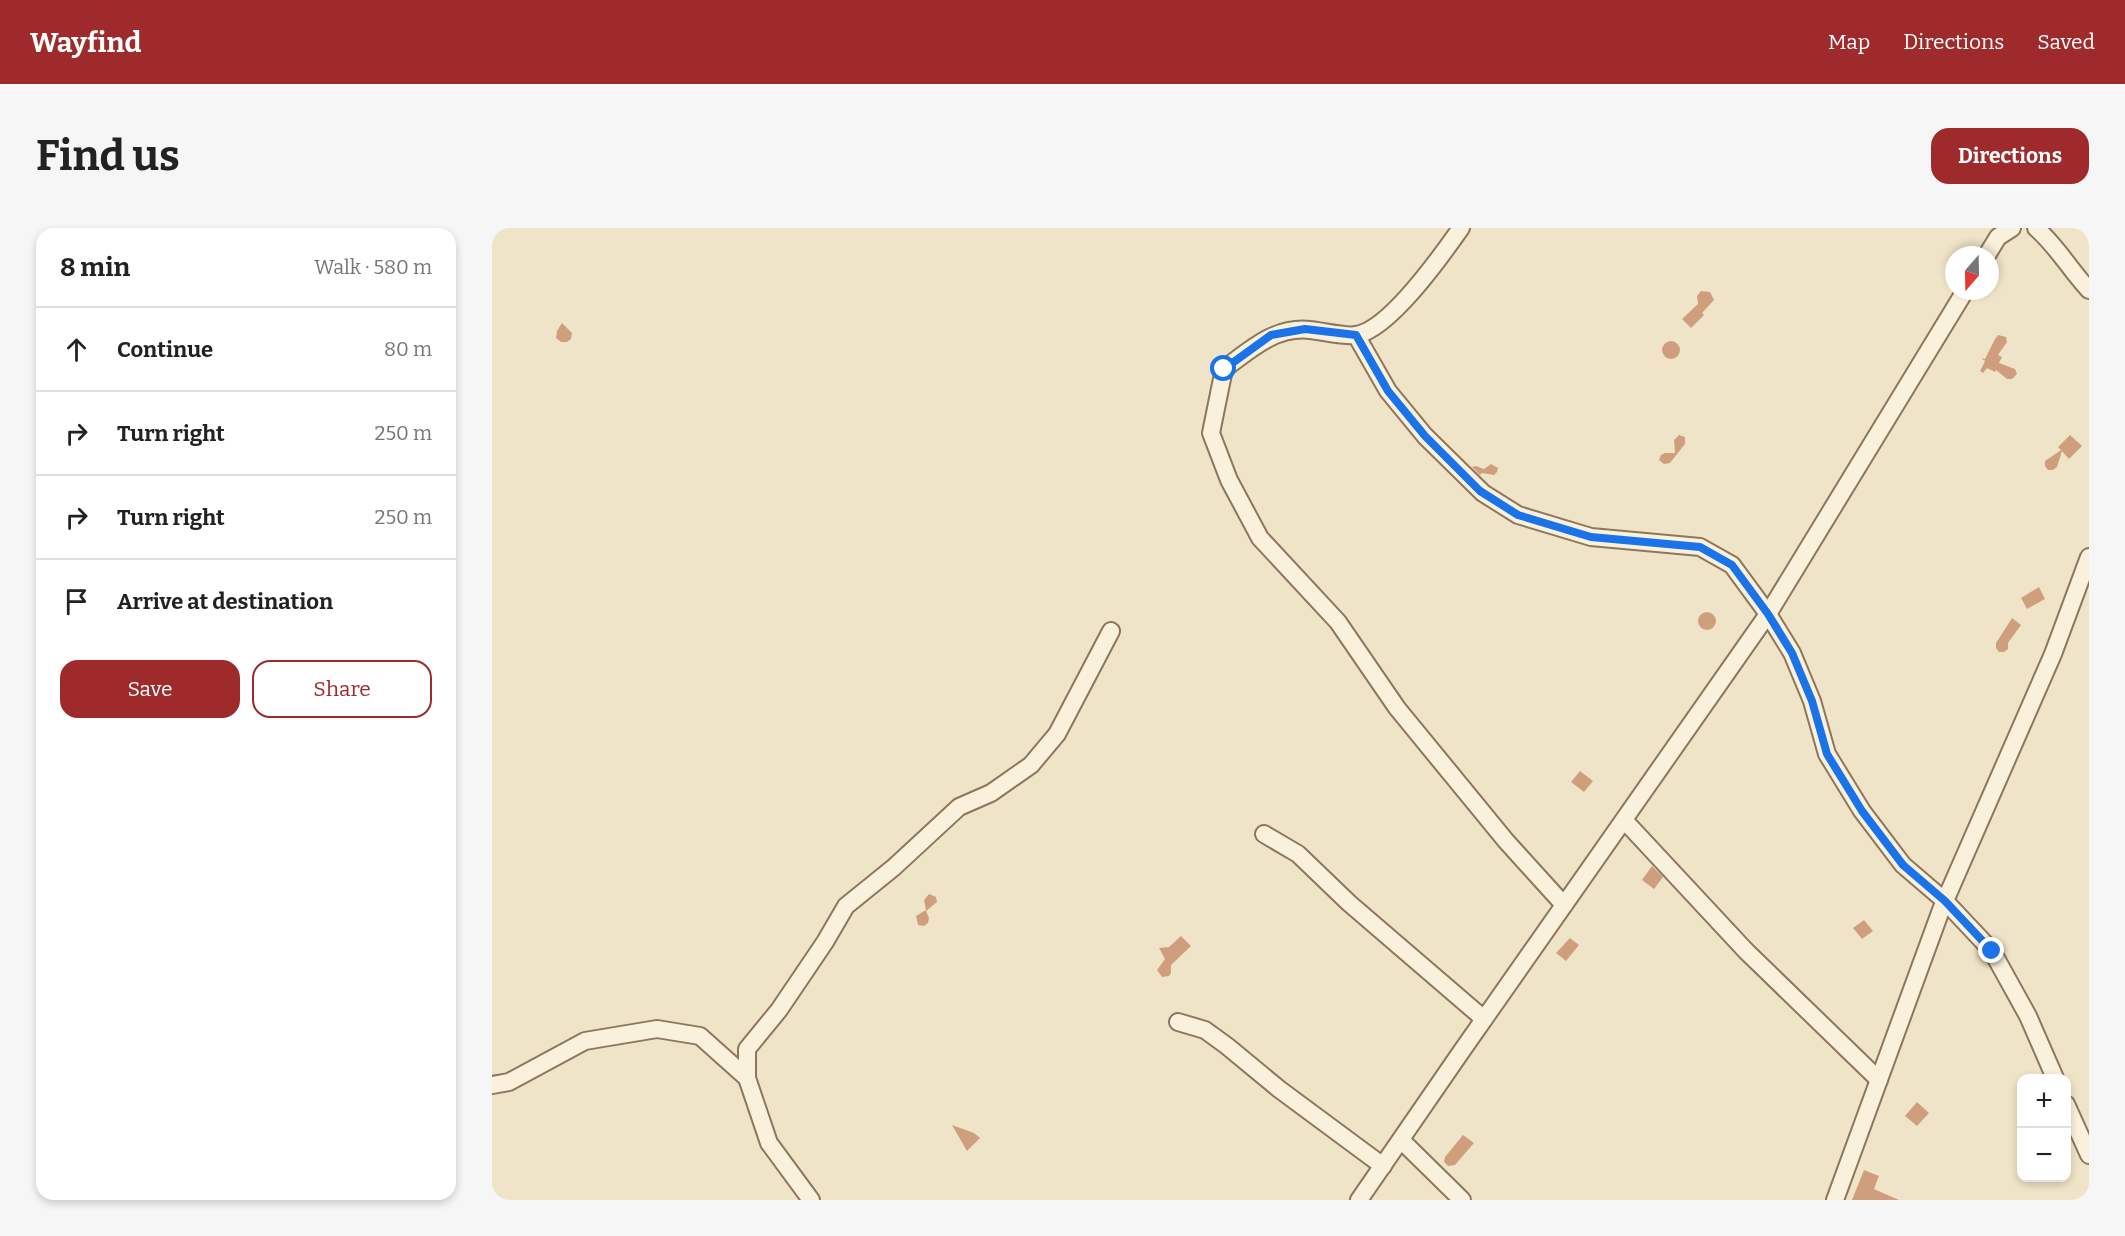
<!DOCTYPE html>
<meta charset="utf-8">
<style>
body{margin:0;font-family:Bitter,serif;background:#f6f6f6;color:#222}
.controls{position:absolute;right:18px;bottom:18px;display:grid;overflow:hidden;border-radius:12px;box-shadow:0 3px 9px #0003}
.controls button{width:54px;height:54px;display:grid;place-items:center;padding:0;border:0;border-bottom:2px solid #e0e0e0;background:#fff;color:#222;font:30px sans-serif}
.compass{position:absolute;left:1453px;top:18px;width:54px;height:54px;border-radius:50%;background:#fff;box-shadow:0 3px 9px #0003;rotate:200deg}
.stop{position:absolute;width:18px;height:18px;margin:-14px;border:4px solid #1a73e8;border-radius:50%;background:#fff}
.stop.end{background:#1a73e8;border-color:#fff;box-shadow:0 2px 6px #0008}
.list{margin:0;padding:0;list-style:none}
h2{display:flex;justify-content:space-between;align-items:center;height:78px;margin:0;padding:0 24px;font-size:26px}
h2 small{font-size:20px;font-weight:400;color:#767676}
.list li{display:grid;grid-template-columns:39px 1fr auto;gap:18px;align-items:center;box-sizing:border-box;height:84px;padding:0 24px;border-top:2px solid #e0e0e0}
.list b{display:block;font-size:22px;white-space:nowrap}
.list em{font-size:20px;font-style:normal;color:#767676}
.actions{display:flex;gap:12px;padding:18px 24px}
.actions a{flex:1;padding:14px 0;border:2px solid #9e2a2b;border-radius:18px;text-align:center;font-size:21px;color:#9e2a2b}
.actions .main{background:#9e2a2b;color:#fff}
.icon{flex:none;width:33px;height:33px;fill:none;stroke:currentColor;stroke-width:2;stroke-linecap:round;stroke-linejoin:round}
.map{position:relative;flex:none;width:1597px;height:972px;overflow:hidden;border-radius:18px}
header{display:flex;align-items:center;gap:36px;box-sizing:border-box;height:84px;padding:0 30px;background:#9e2a2b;color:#fff}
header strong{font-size:28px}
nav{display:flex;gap:33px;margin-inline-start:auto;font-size:21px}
.intro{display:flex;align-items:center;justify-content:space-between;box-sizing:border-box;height:144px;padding:0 36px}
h1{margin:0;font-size:42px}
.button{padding:15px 27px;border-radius:18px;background:#9e2a2b;color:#fff;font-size:21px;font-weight:700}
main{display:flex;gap:36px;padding:0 36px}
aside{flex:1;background:#fff;border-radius:18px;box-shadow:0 3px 9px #0003}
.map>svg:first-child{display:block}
.building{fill:#cf9f7d}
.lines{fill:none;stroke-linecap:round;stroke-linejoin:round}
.minor-casing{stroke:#8d765c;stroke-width:20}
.minor{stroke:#faf1dc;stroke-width:16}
.route{stroke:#1a73e8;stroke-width:8}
</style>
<header>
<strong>Wayfind</strong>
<nav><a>Map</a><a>Directions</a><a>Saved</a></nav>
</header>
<div class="intro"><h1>Find us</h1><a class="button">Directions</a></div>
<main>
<aside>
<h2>8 min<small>Walk · 580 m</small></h2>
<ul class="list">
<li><svg class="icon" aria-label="ahead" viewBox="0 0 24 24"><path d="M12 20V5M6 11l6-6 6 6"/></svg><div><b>Continue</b></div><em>80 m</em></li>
<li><svg class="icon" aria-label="right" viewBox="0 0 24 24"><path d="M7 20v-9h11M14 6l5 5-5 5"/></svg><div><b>Turn right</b></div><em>250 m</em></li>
<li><svg class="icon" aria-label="right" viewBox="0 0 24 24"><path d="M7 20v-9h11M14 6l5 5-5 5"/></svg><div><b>Turn right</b></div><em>250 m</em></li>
<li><svg class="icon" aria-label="arrive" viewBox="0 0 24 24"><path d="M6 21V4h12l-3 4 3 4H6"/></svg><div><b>Arrive at destination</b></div></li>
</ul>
<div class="actions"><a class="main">Save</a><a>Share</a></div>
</aside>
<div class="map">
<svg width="1597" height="972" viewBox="0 0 1597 972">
<rect width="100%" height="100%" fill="#f0e4c8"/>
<g class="building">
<path d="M1209 63 1218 64 1222 72 1210 85 1212 87 1199 100 1190 91 1206 76 1205 68Z"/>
<path d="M70 95 80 105 79 111 75 114H69L64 110 65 103Z"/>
<path d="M1506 107 1514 109 1515 114 1506 127 1510 129 1507 135 1523 141 1525 146 1520 151H1515L1504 142 1503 144 1495 140 1491 145 1488 143 1493 133 1489 130 1493 131 1503 111Z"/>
<circle cx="1179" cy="122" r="9"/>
<path d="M1187 207 1193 209V216L1178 235 1172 236 1167 232 1169 227 1173 225H1183L1182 212Z"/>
<path d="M1578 207 1590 218 1577 231 1570 223 1565 239 1561 242H1556L1553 238V233L1569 222 1566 219Z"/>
<path d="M999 236 1006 240 1005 244 1002 247 990 245 988 247 980 239 984 238 992 241Z"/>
<path d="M1547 359 1553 371 1535 381 1529 370Z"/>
<circle cx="1215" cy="393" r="9"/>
<path d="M1520 390 1529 397 1516 415V421L1512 424H1507L1504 420V415Z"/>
<path d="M1088 543 1101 553 1092 564 1079 554Z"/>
<path d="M1160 638 1171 649 1162 661 1150 652Z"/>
<path d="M437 666 444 669 445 674 434 683 437 690 436 695 432 698 426 697 424 688 434 682 432 672Z"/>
<path d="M1372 692 1381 703 1370 711 1361 700Z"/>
<path d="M689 708 699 718 679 737V745L677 748 670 749 665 742 673 731 667 720 677 719Z"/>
<path d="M1078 710 1087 717 1074 733 1064 725Z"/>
<path d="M1425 874 1437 885 1425 898 1413 888Z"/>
<path d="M460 897 482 905 488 910 475 923Z"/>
<path d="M971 907 982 915 963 937 956 938 952 934 953 929Z"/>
<path d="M1372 942 1387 948 1382 961 1407 972H1360Z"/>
</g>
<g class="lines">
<defs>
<g id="minor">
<path d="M969 0C950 27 897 102 864 107 854 109 829 103 818 102 783 98 758 122 732 141L719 205 737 252 768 310 846 394 905 480 1014 613 1072 677"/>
<path d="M1544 0C1565 18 1578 42 1597 62"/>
<path d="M1495 27 1506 9 1520 0"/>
<path d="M864 107 896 163 933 208 991 265 1026 287 1099 309 1208 319 1240 337 1276 386 1300 425 1320 473 1335 526 1370 583 1411 637 1453 673 1500 723 1536 788 1563 850"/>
<path d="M1132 592 1254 723 1387 852"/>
<path d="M772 606 806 626 857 675 992 791"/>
<path d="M686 794 713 802 735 818 787 861 891 938"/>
<path d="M255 850V821L287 782 333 714 354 678 401 640 467 579 499 565 539 537 565 506 619 403"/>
<path d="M0 857 17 854 93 813 165 801 208 808 255 850 277 915 319 972"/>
<path d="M1574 876 1597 927"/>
<path d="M909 912 970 972"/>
<path d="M867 972 969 824 1276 386 1473 63"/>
<path d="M1343 972 1449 682 1561 426 1597 329"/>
</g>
</defs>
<use href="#minor" class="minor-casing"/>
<use href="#minor" class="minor"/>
</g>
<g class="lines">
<path class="route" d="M732 141 779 107 813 101 864 107 896 163 933 208 988 263 1026 287 1099 309 1208 319 1240 337 1276 386 1300 425 1320 473 1335 526 1370 583 1411 637 1453 673 1500 723"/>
</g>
</svg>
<div class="controls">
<button>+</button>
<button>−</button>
</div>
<svg class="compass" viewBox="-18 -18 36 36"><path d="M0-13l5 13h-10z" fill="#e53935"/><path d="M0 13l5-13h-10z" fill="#767676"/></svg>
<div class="stop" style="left:732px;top:141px"></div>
<div class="stop end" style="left:1500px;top:723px"></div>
</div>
</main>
